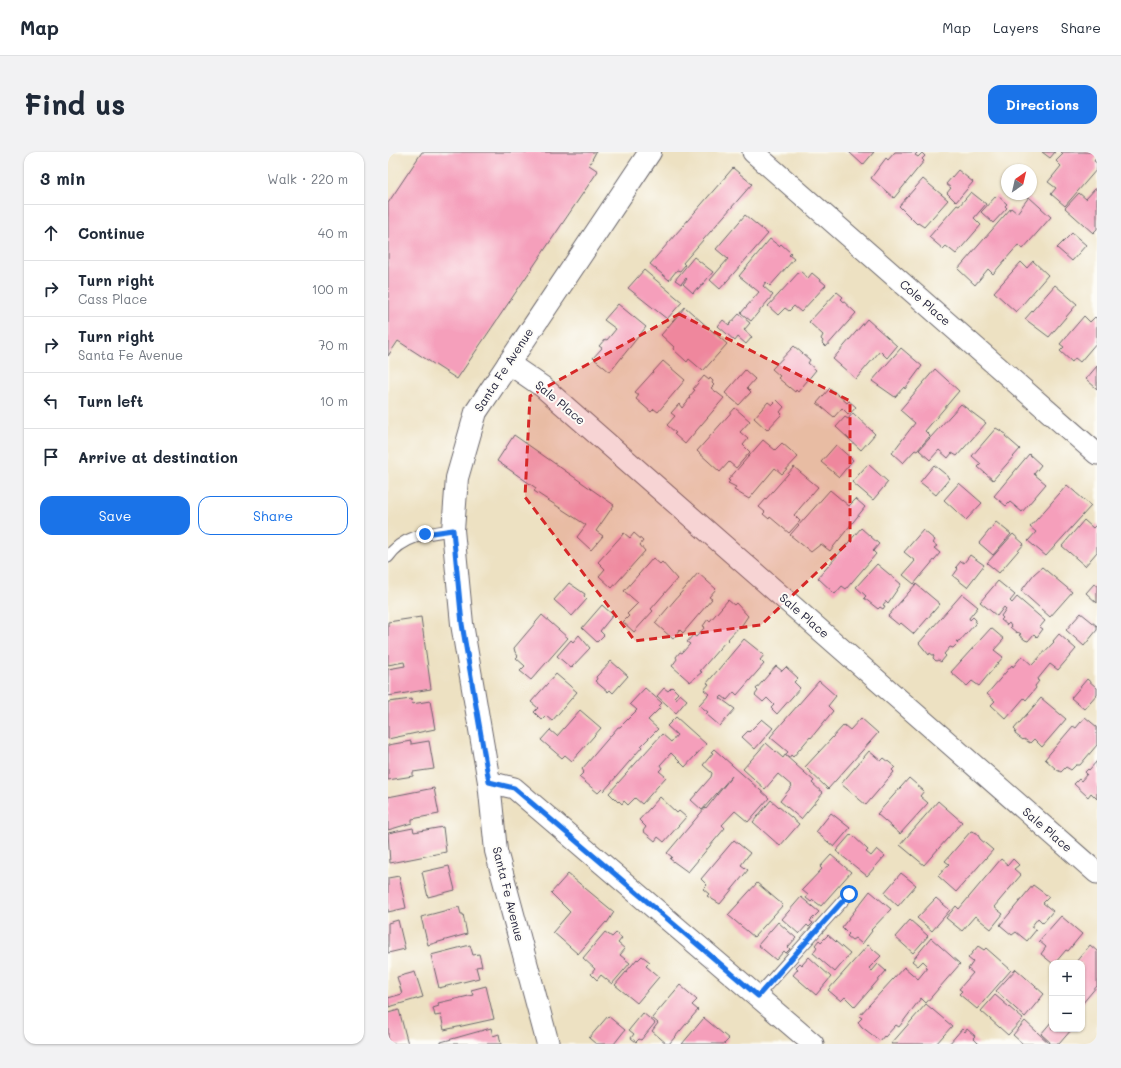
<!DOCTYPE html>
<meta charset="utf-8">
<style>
body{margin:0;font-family:Mali,sans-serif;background:#f2f2f3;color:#1f2937}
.controls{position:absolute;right:12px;bottom:12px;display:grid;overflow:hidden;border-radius:8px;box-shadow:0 1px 3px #0004}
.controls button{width:36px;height:36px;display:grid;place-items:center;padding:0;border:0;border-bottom:1px solid #e0e1e3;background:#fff;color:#1f2937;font:20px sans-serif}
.compass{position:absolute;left:613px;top:12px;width:36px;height:36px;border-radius:50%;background:#fff;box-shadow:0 1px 3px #0004;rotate:34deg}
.stop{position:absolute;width:12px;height:12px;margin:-9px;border:3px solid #1a73e8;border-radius:50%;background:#fff}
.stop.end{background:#1a73e8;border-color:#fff;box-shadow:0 1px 4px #0008}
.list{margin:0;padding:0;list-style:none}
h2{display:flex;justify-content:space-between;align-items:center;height:52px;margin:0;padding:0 16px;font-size:17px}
h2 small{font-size:13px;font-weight:400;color:#747a83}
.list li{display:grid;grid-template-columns:26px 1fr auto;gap:12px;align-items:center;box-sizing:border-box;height:56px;padding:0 16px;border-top:1px solid #e0e1e3}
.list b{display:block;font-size:15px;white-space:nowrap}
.list p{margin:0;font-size:13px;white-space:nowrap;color:#747a83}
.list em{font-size:13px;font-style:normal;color:#747a83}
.actions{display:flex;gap:8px;padding:12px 16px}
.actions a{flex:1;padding:9px 0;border:1px solid #1a73e8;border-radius:12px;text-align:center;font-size:14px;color:#1a73e8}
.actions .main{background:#1a73e8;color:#fff}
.icon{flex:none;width:22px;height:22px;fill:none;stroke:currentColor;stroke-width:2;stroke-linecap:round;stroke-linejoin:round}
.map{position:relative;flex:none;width:709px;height:892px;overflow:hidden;border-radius:12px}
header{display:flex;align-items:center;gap:24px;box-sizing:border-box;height:56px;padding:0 20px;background:#fff;border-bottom:1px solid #e0e1e3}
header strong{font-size:19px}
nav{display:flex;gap:22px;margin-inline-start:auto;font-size:14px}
.intro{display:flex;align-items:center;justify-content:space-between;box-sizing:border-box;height:96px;padding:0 24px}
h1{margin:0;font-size:28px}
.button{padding:10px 18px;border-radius:12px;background:#1a73e8;color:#fff;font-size:14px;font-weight:700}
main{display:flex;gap:24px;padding:0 24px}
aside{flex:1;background:#fff;border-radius:12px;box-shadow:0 1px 3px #0004}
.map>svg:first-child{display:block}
.building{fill:#f59fbb}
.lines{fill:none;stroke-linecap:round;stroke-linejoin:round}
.lane-casing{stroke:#69656a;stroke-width:13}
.street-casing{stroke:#69656a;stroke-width:23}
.secondary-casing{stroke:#69656a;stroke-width:24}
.lane{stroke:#fff;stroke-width:11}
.street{stroke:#fff;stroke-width:21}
.secondary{stroke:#fff;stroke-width:22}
.route{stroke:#1a73e8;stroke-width:5}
.marked{fill:#d62828;fill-opacity:0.2;stroke:#d62828;stroke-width:3;stroke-dasharray:8 5;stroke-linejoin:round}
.labels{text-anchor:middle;stroke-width:4;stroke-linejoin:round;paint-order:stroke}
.street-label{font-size:12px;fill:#22223b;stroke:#fdfcf7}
</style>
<header>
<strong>Map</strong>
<nav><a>Map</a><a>Layers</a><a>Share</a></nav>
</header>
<div class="intro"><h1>Find us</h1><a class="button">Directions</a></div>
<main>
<aside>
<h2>3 min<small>Walk · 220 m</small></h2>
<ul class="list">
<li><svg class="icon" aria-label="ahead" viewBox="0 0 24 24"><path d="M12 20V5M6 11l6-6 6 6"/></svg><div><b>Continue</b></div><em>40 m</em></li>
<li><svg class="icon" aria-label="right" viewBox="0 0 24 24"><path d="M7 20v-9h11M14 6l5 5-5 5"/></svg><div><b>Turn right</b><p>Cass Place</p></div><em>100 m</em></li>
<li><svg class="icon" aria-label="right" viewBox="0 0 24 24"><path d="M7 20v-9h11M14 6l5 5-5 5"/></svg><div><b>Turn right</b><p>Santa Fe Avenue</p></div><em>70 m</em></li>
<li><svg class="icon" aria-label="left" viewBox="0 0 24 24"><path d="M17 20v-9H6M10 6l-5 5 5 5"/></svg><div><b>Turn left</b></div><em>10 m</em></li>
<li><svg class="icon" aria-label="arrive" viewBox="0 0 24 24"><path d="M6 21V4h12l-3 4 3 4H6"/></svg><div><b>Arrive at destination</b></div></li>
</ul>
<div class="actions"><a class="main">Save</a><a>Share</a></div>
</aside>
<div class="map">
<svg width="709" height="892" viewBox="0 0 709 892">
<rect width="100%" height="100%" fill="#fdfcf7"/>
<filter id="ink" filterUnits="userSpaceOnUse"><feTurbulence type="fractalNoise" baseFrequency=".025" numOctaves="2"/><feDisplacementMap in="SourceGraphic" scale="8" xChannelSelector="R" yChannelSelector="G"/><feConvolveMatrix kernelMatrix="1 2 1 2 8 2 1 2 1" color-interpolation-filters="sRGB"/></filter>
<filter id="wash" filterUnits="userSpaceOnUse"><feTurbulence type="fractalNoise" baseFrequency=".012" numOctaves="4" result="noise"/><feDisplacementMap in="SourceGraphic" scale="16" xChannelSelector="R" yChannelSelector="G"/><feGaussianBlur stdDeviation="0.9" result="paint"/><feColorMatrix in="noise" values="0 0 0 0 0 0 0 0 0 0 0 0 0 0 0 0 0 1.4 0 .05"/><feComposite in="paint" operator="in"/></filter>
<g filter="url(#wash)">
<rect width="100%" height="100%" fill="#ede1c2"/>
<g id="blocks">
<g class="building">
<path d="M34 0H208L201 13 210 19 69 227 10 189 0 204V51Z"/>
<path d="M461 0H486L475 13Z"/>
<path d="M507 0H530L527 3 530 5 534 1 537 4 534 7 536 9 506 46 483 26 498 6 500 8Z"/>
<path d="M654 0H667L662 6Z"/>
<path d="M673 0H709V5L706 9 709 11V17L677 54 663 42 668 36 660 30 673 14 668 9 675 2Z"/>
<path d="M345 16 364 32 295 111 297 113 292 119 289 118 281 128 262 112Z"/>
<path d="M570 18 585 30 568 50 559 41 563 36 558 32Z"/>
<path d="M535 27 560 48 536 75 530 71 529 72 511 54Z"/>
<path d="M707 37H709V77L705 81 677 56 691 41 698 47Z"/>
<path d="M583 40 598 52 586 66 593 73 568 102 558 94 555 97 541 85 569 53 571 54Z"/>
<path d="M609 43 619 52 617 54 619 56 605 71 593 60Z"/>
<path d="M641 45 663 65 635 97 630 93 605 122 600 117 587 133 570 117 623 56 629 61Z"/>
<path d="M357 63 380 82 332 137 322 128 340 107 328 97Z"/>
<path d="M684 81 698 93 684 109 669 96Z"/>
<path d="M382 87 391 94 393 92 403 101 401 103 406 107 382 134 378 130 375 134 385 143 363 169 353 161 371 140 351 124Z"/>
<path d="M306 105 325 120 310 138 309 136 305 141 295 132 299 127 298 126 293 132 287 128Z"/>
<path d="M645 109 660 123 628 160 606 140 633 110 639 116Z"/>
<path d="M256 118 294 150 279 167 240 136Z"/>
<path d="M412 119 420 126 424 121 438 133 413 160 406 154 401 159 397 156 390 163 380 154Z"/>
<path d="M667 133 689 152 661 185 637 167Z"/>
<path d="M449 140 455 145 453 147 468 161 438 195 434 191 435 189 433 187 435 183 421 170Z"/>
<path d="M230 152 258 175 222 220 205 206 214 196 211 194 217 187 219 188 228 177 216 168Z"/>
<path d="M297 155 339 192 315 219 301 207 299 210 285 197 286 195 273 183Z"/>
<path d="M351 162 362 171 356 178 364 185 358 192 350 185 347 189 330 174 335 168 341 173Z"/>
<path d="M696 164 702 170 707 165 709 167V190L692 210 687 206 684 210 672 199 676 195 672 192Z"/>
<path d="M479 167 509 194 499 206 492 199 468 227 445 207Z"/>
<path d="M406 194 422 208 420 211 428 218 410 240 408 238 407 240 390 226 392 224 384 217Z"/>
<path d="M513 196 534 214 517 237 516 235 507 245 484 229Z"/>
<path d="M275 209 297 228 270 260 266 257 263 260 248 247 251 243 247 240Z"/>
<path d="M709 214V237L698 227Z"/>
<path d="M547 217 571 239 537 279 542 284 529 299 527 298 515 311 504 301 527 271 512 258Z"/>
<path d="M357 218 367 227 359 236 363 240 351 253 337 241Z"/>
<path d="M316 224 321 228 322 226 325 229 324 231 326 233 323 236 336 246 297 292 286 282 288 281 279 273 287 264 283 261 291 252 294 256 302 246 301 245 307 238 305 237Z"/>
<path d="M442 236 459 251 461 249 468 255 461 263 454 256 446 265 429 251Z"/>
<path d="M389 248 396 255 392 260 394 262 379 278 366 266 380 250 384 253Z"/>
<path d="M573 252 598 271 569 304 564 301 560 306 551 298 542 308 531 298Z"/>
<path d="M347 256 362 269 352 280 360 287 355 293 362 300 348 316 341 310 332 320 309 299Z"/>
<path d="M465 261 487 282 473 298 448 275 457 265 460 267Z"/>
<path d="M608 276 618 282 617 284 632 297 605 328 590 315 593 312 584 304Z"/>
<path d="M126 283 226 353 208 379 215 384 203 398 189 385 198 373 146 339 148 336 109 309Z"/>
<path d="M375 288 387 298 394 291 410 305 394 322 387 316 361 347 346 338 348 335 340 331 342 329 340 328Z"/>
<path d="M448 293 465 308 451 325 433 310Z"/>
<path d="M641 302 653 313 646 322 658 332 634 360 622 350 618 354 606 344Z"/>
<path d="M480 312 500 330 485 348 464 330Z"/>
<path d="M546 313 562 326 548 343 532 330Z"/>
<path d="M406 315 430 335 406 363 412 369 401 381 382 365 381 367 375 362 377 360 371 355Z"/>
<path d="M571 331 594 351 578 368 556 348Z"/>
<path d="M679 333 703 354 658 404 640 389 648 380 642 375Z"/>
<path d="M442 338 461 354 468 347 477 355 442 399 433 392 423 400 402 383Z"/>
<path d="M696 368 705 376 709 372V400L697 414 674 394Z"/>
<path d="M608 370 623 382 605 403 591 391Z"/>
<path d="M473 376 491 392 485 399 488 402 458 437 454 434 447 442 430 426Z"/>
<path d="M535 378 547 388 545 391 549 394 546 396 552 401 526 432 515 423 527 409 516 400Z"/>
<path d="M236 381 242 386 246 381 255 389 252 393 257 399 224 436 211 424 217 417 210 410Z"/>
<path d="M625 382 636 392 611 421 599 411Z"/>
<path d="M582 403 596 413 579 435 565 424 570 417 568 415 573 409 576 411Z"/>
<path d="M265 406 272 412 274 410 289 427 263 457 265 459 246 480 235 470 241 464 239 462 250 451 236 439Z"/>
<path d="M489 412 513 432 500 451 498 449 495 453 497 454 495 457 492 455 490 457 476 446 478 444 468 435Z"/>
<path d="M654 415 684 440 662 465 633 439 646 422Z"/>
<path d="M310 421 328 437 321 445 324 447 295 481 292 478 285 487 267 471Z"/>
<path d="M610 429 627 443 622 449 624 451 629 445 657 469 652 475 655 477 649 485 646 482 640 489 637 488 631 483 633 482 630 480 629 481 622 475 623 474 621 471 619 473 613 468 615 466 613 464 618 457 616 455 609 464 592 450Z"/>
<path d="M181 431 197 442 196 444 199 447 184 464 166 448Z"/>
<path d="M528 432 552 452 526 482 513 471 511 473 500 464Z"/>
<path d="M706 432 709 434V451L698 441Z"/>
<path d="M574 442 590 455 581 466 582 468 585 465 588 468 587 472 571 490 568 489 570 491 565 496 562 495 556 502 558 504 553 510 550 508 548 509 545 506 546 504 542 501 541 503 531 491Z"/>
<path d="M340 448 346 453 348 451 360 464 352 476 351 475 340 487 341 488 338 491 337 490 312 519 314 520 302 530 284 514 289 507 288 505 292 500 294 501 302 492 299 490 305 483 308 485 317 475 315 474 320 467 322 469Z"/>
<path d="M214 453 225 463 212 479 216 483 209 490 194 476Z"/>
<path d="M693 461 709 474V478L696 494 678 478Z"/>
<path d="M154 463 180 486 143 528 132 519 137 514 128 506 130 504 127 500 126 496Z"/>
<path d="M33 465 43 537 0 544V517L17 514 16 510 0 513V470Z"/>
<path d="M603 476 616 487 606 498 615 505 591 534 584 529 579 534 563 520Z"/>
<path d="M671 482 688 497 670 518 662 512 649 528 651 529 647 534 648 536 638 548 636 546 618 567 603 553 607 549 599 542 624 513 625 515 634 504 644 513 666 490 665 489Z"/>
<path d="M191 483 202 496 183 516 169 504 183 488 185 490Z"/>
<path d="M356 487 376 503 372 508 376 512 349 543 346 540 339 548 334 544 332 546 347 557 332 574 318 562 320 560 311 553 321 542 316 538 321 532 319 531Z"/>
<path d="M223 509 240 524 225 541 222 538 220 540 207 529 209 527 208 525Z"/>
<path d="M388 514 394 519 398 515 410 526 406 530 412 536 389 562 383 556 386 553 379 546 375 550 367 543 370 539 368 537Z"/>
<path d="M168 522 189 540 164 569 158 564 154 568 146 560 150 556 143 550Z"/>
<path d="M699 527 709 536V542L696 557 683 546Z"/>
<path d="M431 529 448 544 440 554 445 559 423 586 422 585 405 605 403 603 401 606 398 602 400 600 382 585Z"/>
<path d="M284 535 290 541 286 545 288 547 292 542 299 548 288 561 269 544 276 536 280 539Z"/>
<path d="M257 536 274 551 271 554 273 555 260 568 270 577 253 594 254 595 216 639 214 637 210 641 191 625 196 620 194 617 230 575H232L249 558 242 552Z"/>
<path d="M653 546 678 567 654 595 646 587 642 591 636 587 635 588 627 582 628 579 626 577Z"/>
<path d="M23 547 24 552 42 549 47 577 0 587V550Z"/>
<path d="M192 558 213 576 184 609 177 603 174 606 153 588 162 578 169 584Z"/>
<path d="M288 565 318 592 297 615 283 601 272 613 274 616 271 619 278 625 254 652 247 646 240 653 236 649 234 652 231 649 230 650 221 641 274 582 283 590 289 583 279 574Z"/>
<path d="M697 565 709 575V593L692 613H688L683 618 678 615 673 620 669 618 657 607 685 574 688 576Z"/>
<path d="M473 566 490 581 440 637 417 615 456 573 462 578Z"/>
<path d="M374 567 385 576 367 597 354 585 360 579 361 580Z"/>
<path d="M23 589V592L41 589 46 617 25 620V624L0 628V593Z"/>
<path d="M378 591 395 606 397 603 426 629 424 631 435 641 413 667 392 649 404 634 390 622 377 637 355 617Z"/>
<path d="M326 597 381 646 360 670 347 659 334 673 337 676 300 720 282 707 284 705 279 701 317 656 318 657 344 624 314 658 303 648 323 625 324 621 315 613 325 601 323 600Z"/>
<path d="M481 599 493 609 496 606 507 615 504 618 506 620 478 653 453 632Z"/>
<path d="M709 609V647L703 641 700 645 686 632 691 627 693 629 699 622 697 620 700 617 701 618Z"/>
<path d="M521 626 536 639 532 644 540 651 512 682 489 662Z"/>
<path d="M46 636 51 662 24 667V671L0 678V645Z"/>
<path d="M272 645 289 661 291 659 298 665 276 690 270 685 267 689 255 679 258 675 251 668Z"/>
<path d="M383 648 411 672 392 694 365 670Z"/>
<path d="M550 649 574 670 536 713 512 693Z"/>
<path d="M443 661 462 676 446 695 428 680Z"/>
<path d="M55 675 58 700 2 711 0 681 25 676 26 680Z"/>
<path d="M583 679 589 681 592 687 605 698 568 740 550 724 561 712 557 709Z"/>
<path d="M463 682 480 698 478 700 483 704 489 697 497 704 479 724 448 699Z"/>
<path d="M346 688 362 701 353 713 360 718 332 752 319 744 321 742 315 737 319 733 313 727Z"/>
<path d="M443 703 463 720 433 754 425 748 423 750 418 746 420 743 414 738 434 717 432 715Z"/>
<path d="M613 707 620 713 625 707 631 713 626 717 633 723 606 755 615 762 603 777 587 764 574 779 558 766 568 754 571 757Z"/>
<path d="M61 714 67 738 40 745 34 720Z"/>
<path d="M513 721 528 733 510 754 496 741Z"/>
<path d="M180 722 226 760 219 771 218 770 190 802 165 780 182 760 163 741Z"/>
<path d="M11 724 18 756 0 760V726Z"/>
<path d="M369 731 395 753 366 785 340 763Z"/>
<path d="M645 733 661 745 655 751 665 759 655 771 650 766 643 775 648 778 639 789 628 780 624 783 612 773Z"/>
<path d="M482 739 503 757 483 778 484 779 474 792 467 786 464 788 459 784 461 782 454 775Z"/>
<path d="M413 745 431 760 422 769 425 771 421 775 419 773 411 782 394 767Z"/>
<path d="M548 746 562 758 544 779 529 766Z"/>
<path d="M71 755 73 762H75L79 782 40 793 33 765Z"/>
<path d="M673 764 694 782 680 799 678 798 667 811H664L653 802 658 795 651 789Z"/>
<path d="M10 768 17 797 0 801V771Z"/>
<path d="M522 768 540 784 525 801 507 785Z"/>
<path d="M390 770 408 786 400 795 402 797 398 801 396 799 388 808 370 793Z"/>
<path d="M217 780 224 785 228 781 234 786 230 791 237 797 232 803 242 811 224 832 213 823 209 828 203 822 207 817 195 806Z"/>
<path d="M440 783 462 802 447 820 425 801 429 795 427 793 431 788 433 790Z"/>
<path d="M543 786 572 812 538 851 533 846 511 875 508 873 497 885 496 884 492 889 474 875 470 870 474 866 471 864 516 815 530 827 539 816 537 815 539 813 535 809 530 814 524 809Z"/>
<path d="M82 793 85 803 91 802 94 814 88 815 91 826 51 836 43 803Z"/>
<path d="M480 793 493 804 481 816 484 819 490 812 498 819 467 855 457 845 453 849 440 838Z"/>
<path d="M702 793 709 799V834L694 852V811H687Z"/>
<path d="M590 794 596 798 598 796 623 818 589 857 571 842 574 839 571 837 585 821 580 817 585 810 580 806Z"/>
<path d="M254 804 262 810 258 814 271 825 249 851 227 833 249 807 250 808Z"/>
<path d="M421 805 443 825 428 843 405 823 410 817 408 815 412 811 414 813Z"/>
<path d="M628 817 656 842 637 865 608 839Z"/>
<path d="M27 820 35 845 1 855 0 846 14 842 9 825Z"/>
<path d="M292 833 309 848 304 853 310 858 281 892H279L264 879 270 871 264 866Z"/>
<path d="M98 834 106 867 56 878 53 863 47 864 45 856 51 854 50 851 85 843 83 838Z"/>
<path d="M607 843 635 867 620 883 593 859Z"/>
<path d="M538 852 564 874 548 892H503Z"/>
<path d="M11 858 20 892H0V861Z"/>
<path d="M255 861 267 871 253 888 251 887 248 890 243 886 246 882 241 878Z"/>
<path d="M220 864 237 878 226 892H208L201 886Z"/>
<path d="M316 866 341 887 336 892H294Z"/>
<path d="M637 869 662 892H635L625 883Z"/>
<path d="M664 869V877H684L671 892H664L653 882Z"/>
<path d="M103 876 105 884 111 882 113 892H53V890Z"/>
<path d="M574 877 577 880 579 877 587 884 585 886 591 892H561Z"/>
</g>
</g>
</g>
<g filter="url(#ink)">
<use href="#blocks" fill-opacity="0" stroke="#69656a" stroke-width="1"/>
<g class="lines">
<defs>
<g id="lane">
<path d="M0 405C15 383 42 381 65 378"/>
<path d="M370 843 461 742"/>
</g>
<g id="street">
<path d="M365 0 709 302"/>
<path d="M120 211 155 235 709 721"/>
<path d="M101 630 126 636 425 892"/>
</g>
<path id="secondary" d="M160 892 108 699 101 630 74 472 65 378 69 326 88 260 262 0"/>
</defs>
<use href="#lane" class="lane-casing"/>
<use href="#street" class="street-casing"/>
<use href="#secondary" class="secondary-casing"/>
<use href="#lane" class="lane"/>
<use href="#street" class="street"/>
<use href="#secondary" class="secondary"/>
</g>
</g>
<g class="lines" filter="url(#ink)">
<path class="route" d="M37 382 65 378 74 472 101 630 126 636 370 844 461 742"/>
</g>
<path class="marked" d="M291 162 462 249V389L373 473 247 489 137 345 142 244Z"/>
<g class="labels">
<g class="street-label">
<text transform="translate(537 151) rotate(41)" y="4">Cole Place</text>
<text transform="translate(116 218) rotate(-57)" y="4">Santa Fe Avenue</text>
<text transform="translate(172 251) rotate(40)" y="4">Sale Place</text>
<text transform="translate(416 464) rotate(41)" y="4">Sale Place</text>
<text transform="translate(659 678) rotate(41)" y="4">Sale Place</text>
<text transform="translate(120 742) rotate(76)" y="4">Santa Fe Avenue</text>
</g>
</g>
</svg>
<div class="controls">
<button>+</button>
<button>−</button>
</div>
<svg class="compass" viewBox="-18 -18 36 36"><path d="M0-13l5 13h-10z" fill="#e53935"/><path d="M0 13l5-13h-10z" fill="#747a83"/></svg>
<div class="stop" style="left:461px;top:742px"></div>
<div class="stop end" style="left:37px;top:382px"></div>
</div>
</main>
